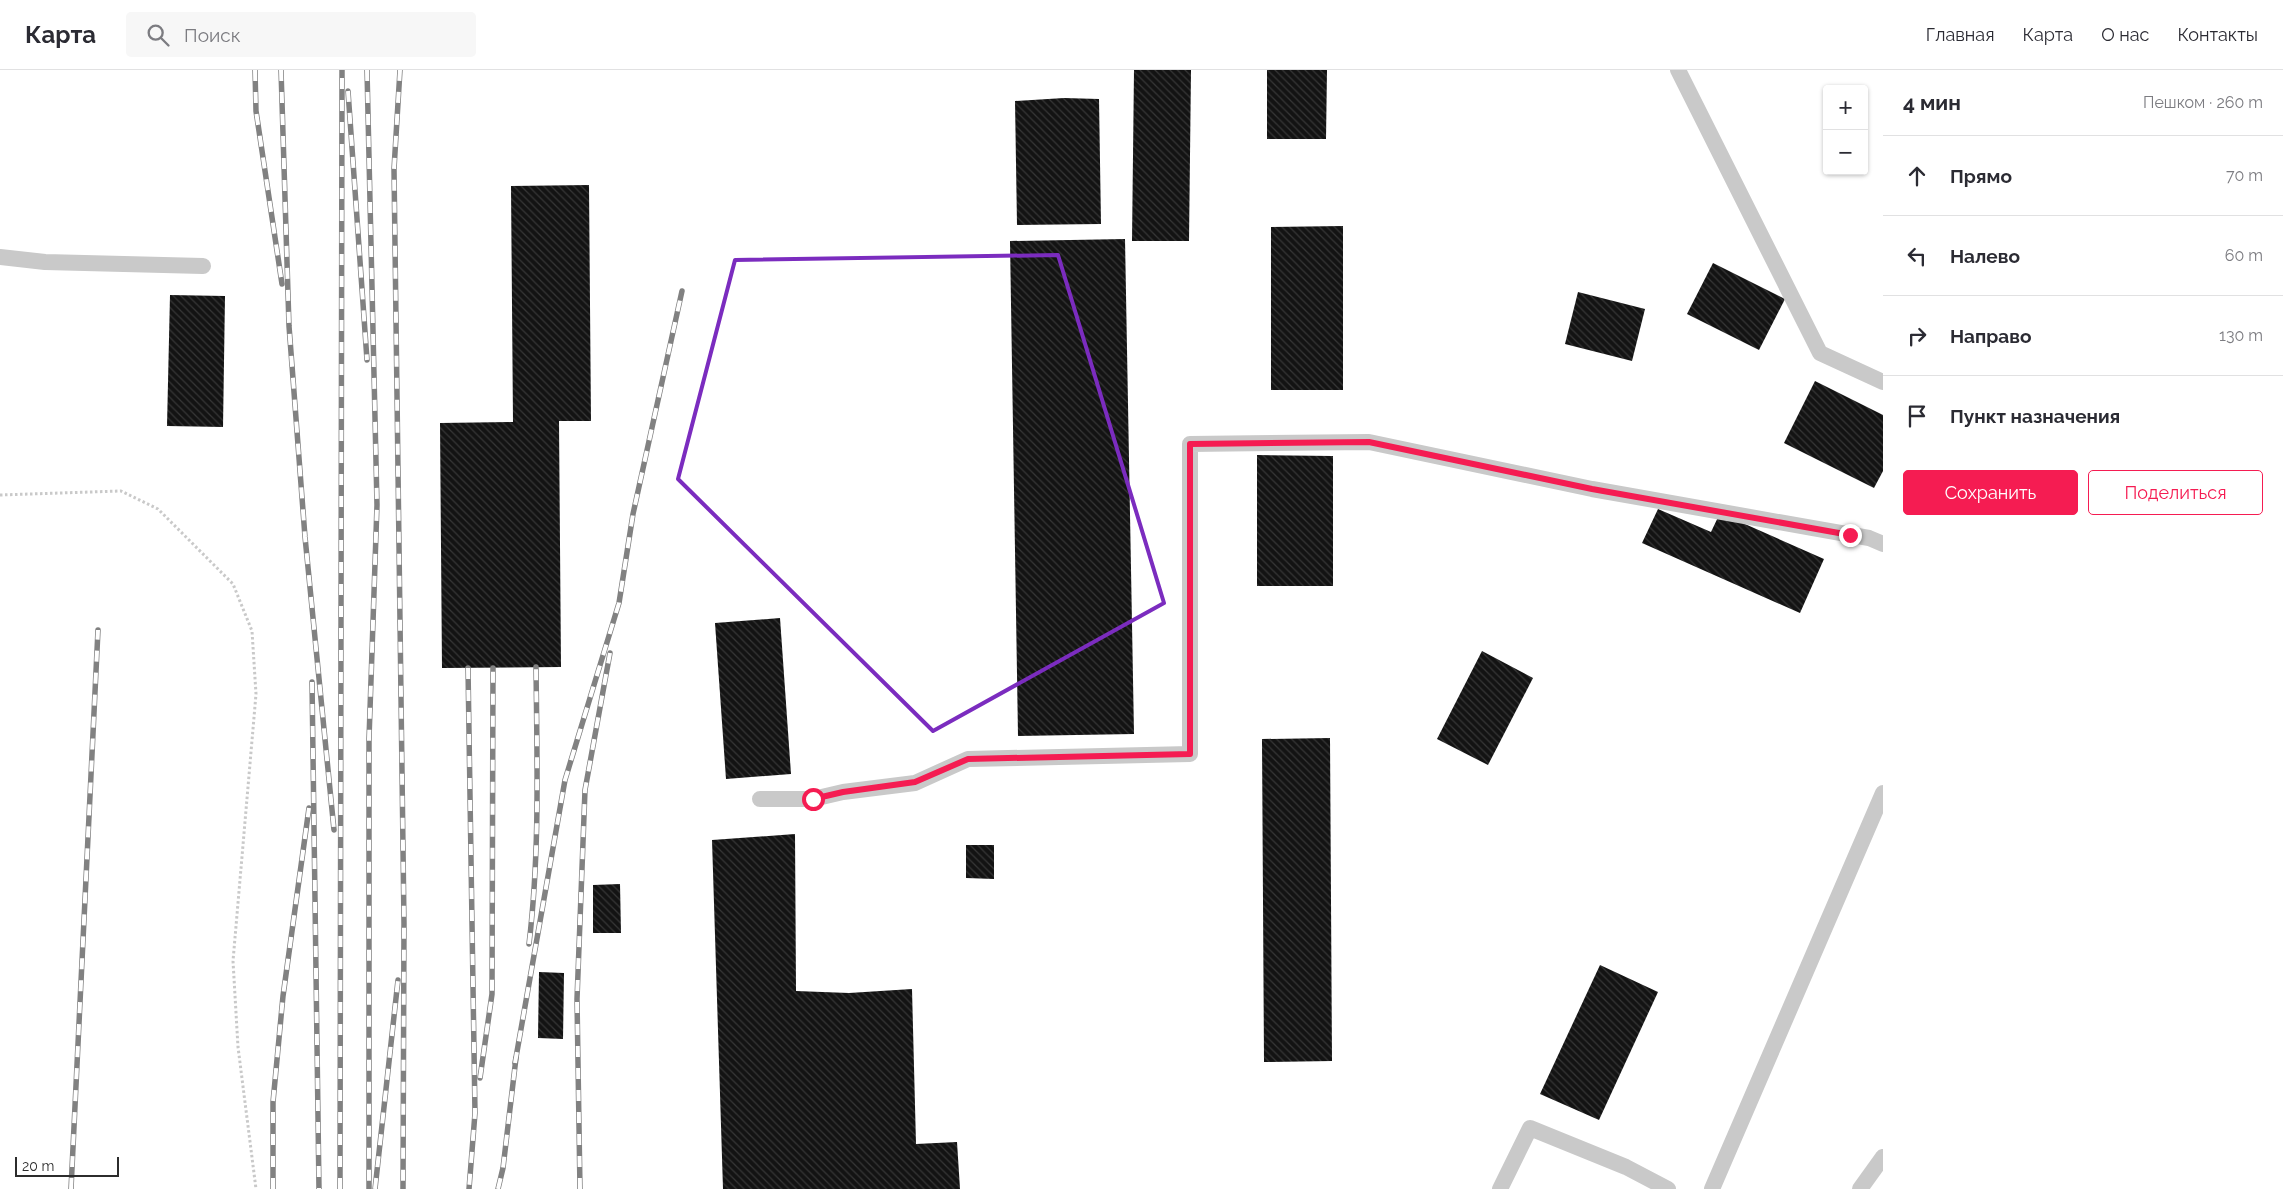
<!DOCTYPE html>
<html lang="ru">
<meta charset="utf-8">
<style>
body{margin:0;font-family:Raleway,sans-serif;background:#f7f7f7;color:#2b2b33}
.controls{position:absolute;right:15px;top:15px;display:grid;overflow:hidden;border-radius:5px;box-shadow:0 1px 4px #0004}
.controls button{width:45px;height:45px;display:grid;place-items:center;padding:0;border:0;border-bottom:1px solid #e1e1e2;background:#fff;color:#2b2b33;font:25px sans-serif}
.scale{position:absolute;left:15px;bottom:12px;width:104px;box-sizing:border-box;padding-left:5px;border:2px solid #2c2c2c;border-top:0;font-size:14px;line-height:18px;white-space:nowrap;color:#2c2c2c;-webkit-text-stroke:4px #fff;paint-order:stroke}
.stop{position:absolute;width:15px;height:15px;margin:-11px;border:4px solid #f51c52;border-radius:50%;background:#fff}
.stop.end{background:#f51c52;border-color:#fff;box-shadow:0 1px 5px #0008}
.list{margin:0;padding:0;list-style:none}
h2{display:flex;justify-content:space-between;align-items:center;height:65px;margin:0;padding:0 20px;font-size:21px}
h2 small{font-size:16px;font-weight:400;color:#7c7c81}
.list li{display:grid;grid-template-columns:32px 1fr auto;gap:15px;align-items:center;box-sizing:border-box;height:80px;padding:0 20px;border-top:1px solid #e1e1e2}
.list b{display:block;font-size:19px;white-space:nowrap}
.list em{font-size:16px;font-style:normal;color:#7c7c81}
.actions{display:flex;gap:10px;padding:15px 20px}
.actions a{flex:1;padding:11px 0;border:1px solid #f51c52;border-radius:5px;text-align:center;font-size:18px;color:#f51c52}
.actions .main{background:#f51c52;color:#fff}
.icon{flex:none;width:28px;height:28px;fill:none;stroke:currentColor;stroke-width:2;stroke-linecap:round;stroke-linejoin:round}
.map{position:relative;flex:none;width:1883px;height:1119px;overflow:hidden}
header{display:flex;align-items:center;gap:30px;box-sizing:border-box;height:70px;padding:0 25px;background:#fff;border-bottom:1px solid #e1e1e2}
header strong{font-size:24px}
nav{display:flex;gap:28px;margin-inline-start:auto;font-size:18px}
.search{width:350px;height:45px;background:#f7f7f7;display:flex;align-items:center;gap:12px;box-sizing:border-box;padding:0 18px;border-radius:5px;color:#7c7c81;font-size:19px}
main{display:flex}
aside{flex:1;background:#fff}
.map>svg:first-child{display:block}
.building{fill:url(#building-back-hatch)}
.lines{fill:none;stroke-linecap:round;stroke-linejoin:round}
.path{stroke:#c9c9c9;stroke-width:3;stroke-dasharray:2.5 2.5;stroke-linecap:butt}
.service{stroke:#c9c9c9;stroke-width:16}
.rail-casing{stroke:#818181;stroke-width:5.5}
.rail{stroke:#fff;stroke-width:4;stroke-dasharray:11;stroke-linecap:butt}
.route{stroke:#f51c52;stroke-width:6}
.marked{fill:none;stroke:#7b2cbf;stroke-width:4;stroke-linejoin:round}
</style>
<header>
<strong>Карта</strong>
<div class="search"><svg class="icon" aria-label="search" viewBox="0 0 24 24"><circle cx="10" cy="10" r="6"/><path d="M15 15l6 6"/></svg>Поиск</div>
<nav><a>Главная</a><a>Карта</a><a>О нас</a><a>Контакты</a></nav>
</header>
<main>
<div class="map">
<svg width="1883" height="1119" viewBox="0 0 1883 1119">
<defs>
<pattern id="building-back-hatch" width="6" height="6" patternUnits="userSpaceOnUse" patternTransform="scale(1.25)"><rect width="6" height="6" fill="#131313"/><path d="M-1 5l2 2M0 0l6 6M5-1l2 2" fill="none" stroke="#363636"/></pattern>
</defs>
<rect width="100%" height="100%" fill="#fff"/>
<g class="building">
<path d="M1134 0H1191L1189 171H1132Z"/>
<path d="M1267 0H1327L1326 69H1267Z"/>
<path d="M1064 28 1099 29 1101 154 1017 155 1015 31Z"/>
<path d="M589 115 591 351H559L561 597 442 598 440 353 513 352 511 116Z"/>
<path d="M1343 156V320H1271V157Z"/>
<path d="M1125 169 1134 664 1018 666 1010 171Z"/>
<path d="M1713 193 1785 229 1759 280 1687 244Z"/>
<path d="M1578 222 1645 239 1632 291 1565 274Z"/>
<path d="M170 225 225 226 223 357 167 356Z"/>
<path d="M1815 311 1883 345V401L1874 418 1784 373Z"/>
<path d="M1257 385 1333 386V516H1257Z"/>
<path d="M1658 439 1711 462 1720 443 1824 489 1800 543 1642 473Z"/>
<path d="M780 548 791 704 726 709 715 553Z"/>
<path d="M1482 581 1533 608 1488 695 1437 669Z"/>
<path d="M1330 668 1332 991 1264 992 1262 669Z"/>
<path d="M795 764 796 921 849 923 912 919 916 1074 957 1072 960 1119H723L712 770Z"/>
<path d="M966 775H994V809L966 808Z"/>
<path d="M620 814 621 863H593V815Z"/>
<path d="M1600 895 1658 922 1599 1050 1540 1024Z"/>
<path d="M539 902 564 903 563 969 538 968Z"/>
</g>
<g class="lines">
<path class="path" d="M0 425 121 421 158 439 233 514 252 561 256 624 233 891 238 977 256 1119"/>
<g class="service">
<path d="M1678 0 1820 283 1883 312"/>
<path d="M0 187 45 192 203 196"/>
<path d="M760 729H813L843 722 915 713 968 689 1190 684V374L1369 372 1592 419 1869 468 1883 474"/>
<path d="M1500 1119 1530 1058 1626 1097 1668 1119"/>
<path d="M1712 1119 1883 723"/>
<path d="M1860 1119 1883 1087"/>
</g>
<defs>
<g id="rail">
<path d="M255 0 256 41 282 214"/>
<path d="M281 0 289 256 305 467 334 760"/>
<path d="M367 0 377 435 369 669V1119"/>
<path d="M400 0 394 99 404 853 403 1119"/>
<path d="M348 21 367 290"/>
<path d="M468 598 475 1043 469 1119"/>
<path d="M312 612 319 1119"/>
<path d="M529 874C540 782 537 689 536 597"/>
<path d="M515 993 565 710 619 533 633 444 682 221"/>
<path d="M480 1008 492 924 493 598"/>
<path d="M71 1119 98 560"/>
<path d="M273 1119V1032L283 926 309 738"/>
<path d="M340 1119 342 0"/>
<path d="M375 1119 398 910"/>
<path d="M498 1119 503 1098 516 988"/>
<path d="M580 1119 577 929 585 720 610 583"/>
</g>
</defs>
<use href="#rail" class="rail-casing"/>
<use href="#rail" class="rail"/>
</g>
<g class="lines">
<path class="route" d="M813 729 843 722 915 712 968 689 1190 684V374L1369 372 1592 419 1850 465"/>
</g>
<path class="marked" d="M1058 185 1164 533 933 661 678 409 735 190Z"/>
</svg>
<div class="controls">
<button>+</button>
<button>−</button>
</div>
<div class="scale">20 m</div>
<div class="stop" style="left:813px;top:729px"></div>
<div class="stop end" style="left:1850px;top:465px"></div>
</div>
<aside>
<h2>4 мин<small>Пешком · 260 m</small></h2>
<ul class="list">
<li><svg class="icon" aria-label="ahead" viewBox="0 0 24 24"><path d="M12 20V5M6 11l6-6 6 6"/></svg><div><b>Прямо</b></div><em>70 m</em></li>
<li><svg class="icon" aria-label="left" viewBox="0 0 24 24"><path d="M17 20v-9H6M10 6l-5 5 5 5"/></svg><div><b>Налево</b></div><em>60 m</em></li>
<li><svg class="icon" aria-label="right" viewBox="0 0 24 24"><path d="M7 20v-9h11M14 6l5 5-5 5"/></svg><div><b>Направо</b></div><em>130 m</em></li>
<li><svg class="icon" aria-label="arrive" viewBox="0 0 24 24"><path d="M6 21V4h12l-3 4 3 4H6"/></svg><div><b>Пункт назначения</b></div></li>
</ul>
<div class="actions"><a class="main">Сохранить</a><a>Поделиться</a></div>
</aside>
</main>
